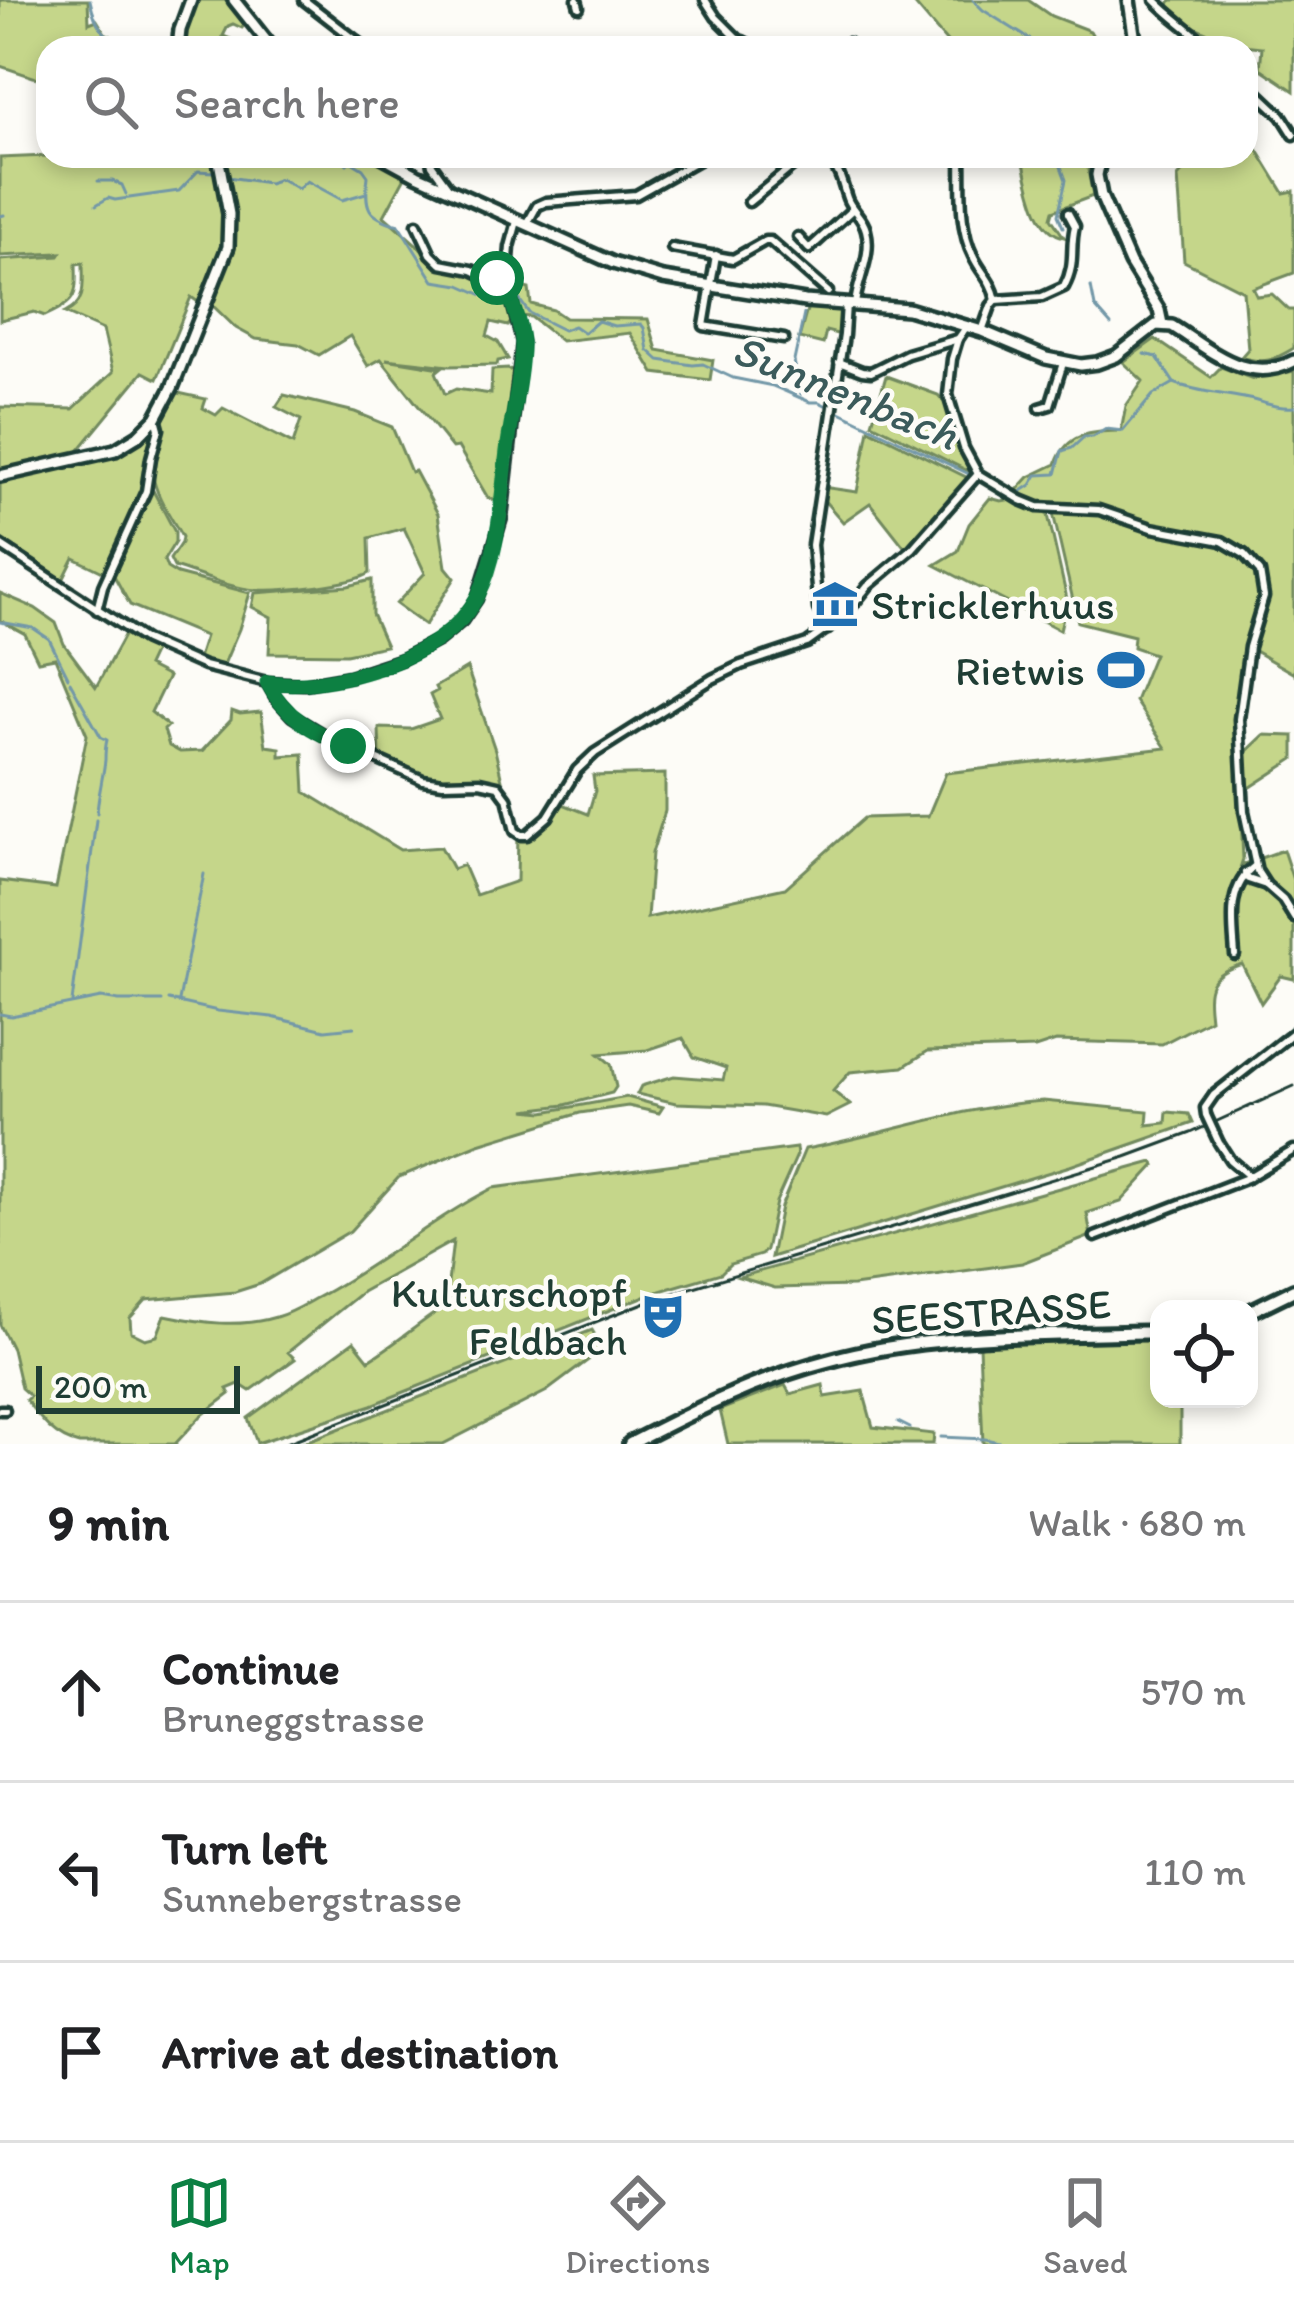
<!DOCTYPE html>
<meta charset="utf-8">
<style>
body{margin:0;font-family:Itim,sans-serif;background:#f2f2f2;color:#202124}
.controls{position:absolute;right:36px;bottom:36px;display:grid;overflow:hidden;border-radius:24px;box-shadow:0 6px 18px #0003}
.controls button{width:108px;height:108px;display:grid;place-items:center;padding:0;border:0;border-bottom:3px solid #e0e0e0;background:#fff;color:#202124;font:60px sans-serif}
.scale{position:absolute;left:36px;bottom:30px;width:204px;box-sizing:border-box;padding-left:12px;border:6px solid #1f3d34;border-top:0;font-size:33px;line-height:42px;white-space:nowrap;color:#1f3d34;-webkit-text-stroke:9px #fdfcf7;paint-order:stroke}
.stop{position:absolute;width:36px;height:36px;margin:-27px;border:9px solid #0b8043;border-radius:50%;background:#fff}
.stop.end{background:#0b8043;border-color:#fff;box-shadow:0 3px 12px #0008}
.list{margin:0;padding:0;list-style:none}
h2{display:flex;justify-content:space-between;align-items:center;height:156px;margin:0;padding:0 48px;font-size:51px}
h2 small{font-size:39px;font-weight:400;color:#757577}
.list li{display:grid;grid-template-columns:78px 1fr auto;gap:36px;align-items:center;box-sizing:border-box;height:180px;padding:0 48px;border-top:3px solid #e0e0e0}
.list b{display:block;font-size:45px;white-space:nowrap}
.list p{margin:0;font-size:39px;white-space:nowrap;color:#757577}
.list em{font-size:39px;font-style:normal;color:#757577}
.icon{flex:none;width:66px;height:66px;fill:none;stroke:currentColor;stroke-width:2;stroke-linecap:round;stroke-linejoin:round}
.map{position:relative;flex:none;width:1294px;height:1444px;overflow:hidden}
.search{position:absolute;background:#fff;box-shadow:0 6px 18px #0003;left:36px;right:36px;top:36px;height:132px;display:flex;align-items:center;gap:30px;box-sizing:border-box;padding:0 42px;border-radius:36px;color:#757577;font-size:45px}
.sheet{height:696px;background:#fff}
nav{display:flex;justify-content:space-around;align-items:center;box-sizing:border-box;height:168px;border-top:3px solid #e0e0e0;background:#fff;font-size:33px;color:#757577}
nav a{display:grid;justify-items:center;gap:6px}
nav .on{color:#0b8043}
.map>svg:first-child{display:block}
.green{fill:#c5d68a;stroke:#728a5f;stroke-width:3}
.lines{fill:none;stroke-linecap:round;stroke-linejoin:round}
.stream{stroke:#7398a8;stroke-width:3}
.minor-casing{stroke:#1f3d34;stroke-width:15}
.tertiary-casing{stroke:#1f3d34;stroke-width:18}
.secondary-casing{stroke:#1f3d34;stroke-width:18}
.primary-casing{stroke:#1f3d34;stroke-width:20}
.minor{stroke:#fdfcf7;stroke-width:6}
.tertiary{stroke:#fdfcf7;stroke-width:9}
.secondary{stroke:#fdfcf7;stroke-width:9}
.primary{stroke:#fdfcf7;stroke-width:10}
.rail{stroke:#1f3d34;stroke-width:3}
.minor-bridge-casing{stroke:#1f3d34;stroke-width:15;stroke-linecap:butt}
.minor-bridge{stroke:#fdfcf7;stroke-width:6}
.route{stroke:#0b8043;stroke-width:15}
.labels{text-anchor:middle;stroke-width:9;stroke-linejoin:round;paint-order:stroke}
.poi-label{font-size:42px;fill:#1f3d34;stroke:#fdfcf7;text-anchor:end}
.street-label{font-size:42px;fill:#1f3d34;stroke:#fdfcf7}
.water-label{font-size:45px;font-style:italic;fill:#3b5b5b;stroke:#fdfcf7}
</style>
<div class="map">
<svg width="1294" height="1444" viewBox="0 0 1294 1444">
<rect width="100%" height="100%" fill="#fdfcf7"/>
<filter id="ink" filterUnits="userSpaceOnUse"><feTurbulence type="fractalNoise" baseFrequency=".00833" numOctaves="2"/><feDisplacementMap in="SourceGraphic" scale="24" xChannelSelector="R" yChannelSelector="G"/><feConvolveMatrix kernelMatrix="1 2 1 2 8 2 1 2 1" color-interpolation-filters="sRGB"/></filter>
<g filter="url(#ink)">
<g class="green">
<path d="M0 0H88L89 23 97 20 105 33 136 48H48V82L0 66Z"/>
<path d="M194 0H228L246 23 242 28 233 24 228 26 223 36 253 48H184L182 37Z"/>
<path d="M911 0H1028L1051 16 1090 31 1100 48H952Z"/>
<path d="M1171 0H1294V91L1260 68 1262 47 1233 44 1195 27 1190 28 1166 12Z"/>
<path d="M1246 131 1284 193 1294 191V273L1253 288 1257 296 1272 294 1289 310H1294V348C1274 360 1264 365 1241 357L1248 349 1243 291 1184 261 1178 177 1197 156H1246Z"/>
<path d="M48 156H213L225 221 233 217 222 156H371L406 175 384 216 432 258 507 274 515 317 508 326 491 322 487 336 498 342 508 359 498 361 497 365 449 366 386 359 441 368 436 372 445 394 456 389 491 394 492 370 508 369 513 372 499 502 488 498 458 447 452 448 381 359 368 366 350 336 319 355 298 344 256 339 236 328 211 304H201L191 297 157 379 143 372 74 456 0 471V407L73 409 113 372 103 330 65 313C87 303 83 284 83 263L76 264C77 299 76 301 45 316L34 312 0 320V260L59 256 61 253 0 256V158Z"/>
<path d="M1022 156H1095L1088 170 1093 196 1053 211 1051 218 1064 237C1034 231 1030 183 1022 156Z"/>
<path d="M511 285 529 289 531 304 553 310 565 318 648 319 657 350 713 360 710 380 654 373 630 333 561 341 531 317 518 316Z"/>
<path d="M808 306 838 308 842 313 841 335 826 331 823 344 799 338Z"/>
<path d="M1155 339 1211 377 1221 367 1253 379 1294 371V674L1246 646C1242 675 1226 730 1245 753L1264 735 1294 736V759L1248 789 1239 777 1243 859 1241 865 1283 850 1294 883V979L1281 976 1261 1003 1242 964C1208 975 1206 985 1210 1019L1162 1044 1056 1041 1035 1048 928 1051 903 1067 850 1072 833 1091 850 1105 826 1117 763 1106 676 1103 637 1094 641 1086 674 1076 723 1080 726 1068 694 1057 683 1038 647 1050 599 1054 611 1064 616 1087 612 1093 565 1105 525 1110 544 1112 627 1097 663 1107 659 1113 628 1106 580 1113 479 1144 399 1177 350 1231 260 1284 235 1292 146 1300 130 1318 131 1332 145 1339 157 1336 165 1315C203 1323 239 1328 276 1317 291 1313 305 1304 318 1297 379 1265 432 1219 493 1188L796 1148 797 1155 776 1202 766 1250 761 1255 730 1264 721 1273 650 1294 372 1405 257 1443 248 1418 354 1341 369 1360C397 1343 420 1322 447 1305L456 1307V1303L447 1291 453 1241 362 1292 288 1352 295 1359 250 1391 239 1384 227 1389 230 1394 201 1416 175 1444H79C55 1439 41 1420 26 1400L30 1396 21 1388 12 1349 0 1325V881L56 888 87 735 55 658 38 661 25 634 0 620V593L35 608 56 623 64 644 96 687 126 632 156 647 147 666 168 677 151 712 168 726 164 730 169 746 180 752 202 751 231 720 232 711 240 714 261 712 266 746 280 748V756L303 754 305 792 400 850 441 847 453 869 463 865 476 895 517 881 518 834C537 836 549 817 558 802L588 814 595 791 593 776 665 774V811L652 853 647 918 785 888 864 818 928 816 946 773 1166 748 1135 701 1154 654 1133 647 1134 636 1078 622 1053 513C1100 504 1116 522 1157 531 1179 536 1202 538 1224 544L1226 539 1168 530 1116 512 1087 506 1048 508 1021 498 1017 490 1029 477 1056 464C1067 432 1092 432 1121 431L1126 406 1143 381 1123 362Z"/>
<path d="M886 376 938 395 947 405 972 473 872 423Z"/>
<path d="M174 392 206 399 203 408 216 415 223 408 293 444 301 420 276 407 284 395 355 412 392 427 411 472 415 471 438 514 446 567 455 578 425 625 396 604 425 573 404 528 369 538 370 573C353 585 281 591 258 590 230 588 200 575 174 567L170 559 181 543 182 537C172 518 156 497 153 476 149 452 163 413 174 392Z"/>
<path d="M154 426 156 431 141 495 105 573 74 558 62 582 0 542V480L117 453Z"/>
<path d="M869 429 970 479 906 549 870 503 843 522 821 497 822 487 857 492Z"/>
<path d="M150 485 175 532V542L164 560 167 568 177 574 250 593 239 629 222 669 197 661 205 636 130 605 112 572Z"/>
<path d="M990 498 1001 501 1014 499 1048 515 1067 599 1060 630 935 565 958 551 969 524Z"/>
<path d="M372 580V614L386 646 346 654 269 653 271 617 252 607 255 593 348 586Z"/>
<path d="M467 668 495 750 505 793 498 786 423 780 380 760 379 728 411 729 440 719 430 695 437 691 435 687Z"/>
<path d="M1043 1101 1148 1111 1147 1125 1166 1123 1167 1112 1189 1114 1193 1123 1070 1166 771 1257 781 1207 805 1149C885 1135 962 1106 1043 1101Z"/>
<path d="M1153 1162 1155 1165 1121 1202 1087 1213 1091 1236 1022 1263 853 1286 775 1288 739 1277Z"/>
<path d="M592 1330 603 1349 547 1391 443 1444H300Z"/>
<path d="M1159 1340V1399H1180V1444H983L979 1345Z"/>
<path d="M785 1385 790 1394 823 1385 825 1397 863 1391 873 1427 934 1434 933 1444H728L720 1410Z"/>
</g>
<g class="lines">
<g class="stream">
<path d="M90 0C95 26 104 37 127 48"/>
<path d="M973 0 983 10 1044 48"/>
<path d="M340 156 347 164 350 161 363 169 368 176C364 208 367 217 399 225L434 281 460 285 487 297 502 294"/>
<path d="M1057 156 1066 180 1058 215 1063 227"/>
<path d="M228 177 268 183 281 179 298 189 307 181 342 200 366 193"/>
<path d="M98 181H112L122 185 126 194"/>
<path d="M96 205 108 198 115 200 179 191 198 171 213 172"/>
<path d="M0 216 4 215"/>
<path d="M1091 287 1095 307 1111 325"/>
<path d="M516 295 529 313 563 330 574 326 584 333 598 321 614 326 641 324 644 328 648 350 659 360 693 365 703 364 733 378 773 386 810 402H819L971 475"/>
<path d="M1144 354 1157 357 1174 383"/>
<path d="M801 394 794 361 804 314"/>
<path d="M979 479 1000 494 1013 498"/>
<path d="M1017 494 1031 485 1037 475 1056 474 1062 451 1072 448 1084 437H1093L1106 429 1123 431 1153 395 1174 383C1197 392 1220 393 1244 398 1261 401 1277 409 1294 407"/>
<path d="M0 622 33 628 49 639 68 677"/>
<path d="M70 682 101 737 107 740C105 747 105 753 105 760 103 778 98 795 97 813"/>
<path d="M169 1000 218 1011 272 1017 325 1030 354 1027"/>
<path d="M179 1001 204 874"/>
<path d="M72 1002 96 820"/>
<path d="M0 1014 11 1016 101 998 119 1001H162"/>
<path d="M898 1422 910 1428"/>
<path d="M941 1437 985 1439 1008 1444"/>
</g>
<defs>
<g id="minor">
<path d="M304 0 366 48"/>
<path d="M577 0 579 7"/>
<path d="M705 0 716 17 747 48"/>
<path d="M1155 0C1172 18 1192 30 1209 48"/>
<path d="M743 41 756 48"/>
<path d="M820 48 848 43"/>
<path d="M1246 82 1282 116 1294 135"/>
<path d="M430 156 432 165 448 187"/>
<path d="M825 156C841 172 840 177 847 198 851 210 863 217 866 230 873 255 857 280 855 305"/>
<path d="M961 156C962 188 958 227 973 256 982 275 991 278 996 300"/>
<path d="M749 202 805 156"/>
<path d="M417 224 431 254 441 264 472 270 489 278H507"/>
<path d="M527 224 537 206 546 202 636 195 700 159"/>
<path d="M798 237 809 249 853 209"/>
<path d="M672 248 733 259 765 241H770L828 292"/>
<path d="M716 255 704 326 784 339"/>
<path d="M996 300 1042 297 1064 287C1077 262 1069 250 1075 226L1068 213"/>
<path d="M967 326 958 339 952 359 948 395 964 448 978 474 1021 500 1038 507 1099 510 1152 528 1222 541 1244 554 1260 572 1264 597 1249 647 1239 719 1244 811 1257 871 1266 885 1283 900 1294 918"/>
<path d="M982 331 991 306 996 300"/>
<path d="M839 362 862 371 871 372 907 354 958 339"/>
<path d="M1040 408 1050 405 1063 363"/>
<path d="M0 545 145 640 204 666 267 682 304 684 350 676 402 659 439 640 462 621 477 599 502 518 522 342 507 283 510 247 517 221"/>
<path d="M97 610 103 586 146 491 151 458 159 429 156 418"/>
<path d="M828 629 818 609 812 545 844 335 846 304"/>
<path d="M267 682 276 698 292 716 327 737 423 780 443 783 480 782 498 786 507 798 515 831 521 835H527L548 817 577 770 595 753 712 679 741 665 807 643 843 617 868 586 912 549 978 474"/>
<path d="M1245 873 1248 879 1266 885"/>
<path d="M1235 955C1233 923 1226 888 1255 866"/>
<path d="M1206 1115 1205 1108 1214 1095 1294 1032"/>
<path d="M1219 1143 1230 1160 1250 1177"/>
<path d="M1095 1237 1247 1178 1294 1150"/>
<path d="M0 1410H5"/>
</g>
<g id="tertiary">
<path d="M1129 0 1136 48"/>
<path d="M178 48 180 30 191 0"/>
<path d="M1101 156 1097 175 1101 196 1130 263 1159 310 1162 324"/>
<path d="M0 476 115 450 138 436 156 418 172 388 228 247 229 214 218 156"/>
</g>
<g id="secondary">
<path d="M234 0 272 48"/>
<path d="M382 156 417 175 613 263 663 278 805 301 908 309 982 331 1046 358 1081 365 1097 363 1116 356 1156 325 1172 326C1211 350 1247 386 1294 361"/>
</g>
<g id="primary">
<path d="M1249 1312 1294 1290"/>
<path d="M630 1444C694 1411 757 1379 827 1361 935 1331 1048 1336 1159 1332"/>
</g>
</defs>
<use href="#minor" class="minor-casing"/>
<use href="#tertiary" class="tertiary-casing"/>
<use href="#secondary" class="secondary-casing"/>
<use href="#primary" class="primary-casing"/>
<use href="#minor" class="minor"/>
<use href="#tertiary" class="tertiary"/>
<use href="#secondary" class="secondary"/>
<use href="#primary" class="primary"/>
<path class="rail" d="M284 1444 654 1299 1126 1157 1191 1133 1294 1086"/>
<defs>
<path id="minor-bridge" d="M1206 1115 1219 1143"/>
</defs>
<use href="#minor-bridge" class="minor-bridge-casing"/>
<use href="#minor-bridge" class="minor-bridge"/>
</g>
</g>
<g class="lines" filter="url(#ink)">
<path class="route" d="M348 746C314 733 284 716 267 682 303 687 341 680 376 669 498 628 494 563 507 451 511 419 523 372 522 341 521 320 508 300 507 278H497"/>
</g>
<defs>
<symbol id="museum-bare" viewBox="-9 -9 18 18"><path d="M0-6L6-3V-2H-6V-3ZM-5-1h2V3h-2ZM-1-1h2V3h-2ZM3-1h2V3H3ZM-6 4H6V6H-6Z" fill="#1f6fb2" stroke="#fdfcf7" stroke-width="2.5" paint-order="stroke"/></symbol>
<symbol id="stadium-bare" viewBox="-9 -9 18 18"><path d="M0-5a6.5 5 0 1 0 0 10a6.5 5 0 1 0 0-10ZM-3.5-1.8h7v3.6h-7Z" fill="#1f6fb2" stroke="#fdfcf7" stroke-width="2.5" paint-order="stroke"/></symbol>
<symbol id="theatre-bare" viewBox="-9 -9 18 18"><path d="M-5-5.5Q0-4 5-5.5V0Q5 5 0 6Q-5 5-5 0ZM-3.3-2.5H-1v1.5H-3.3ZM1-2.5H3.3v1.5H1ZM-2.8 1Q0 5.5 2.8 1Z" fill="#1f6fb2" stroke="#fdfcf7" stroke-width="2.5" paint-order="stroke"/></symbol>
</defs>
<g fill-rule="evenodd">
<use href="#museum-bare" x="802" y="571" width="66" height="66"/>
<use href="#stadium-bare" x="1088" y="637" width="66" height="66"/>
<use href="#theatre-bare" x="630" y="1283" width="66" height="66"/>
</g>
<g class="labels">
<g class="poi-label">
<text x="871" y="619" text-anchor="start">Stricklerhuus</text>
<text x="1085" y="685">Rietwis</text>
<text x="627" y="1307">Kulturschopf<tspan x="627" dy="48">Feldbach</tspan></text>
</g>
<g class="street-label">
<text transform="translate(991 1311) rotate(-4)" y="15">SEESTRASSE</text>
</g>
<g class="water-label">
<text transform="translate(846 391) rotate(22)" y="16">Sunnenbach</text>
</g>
</g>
</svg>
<div class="controls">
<button><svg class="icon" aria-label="locate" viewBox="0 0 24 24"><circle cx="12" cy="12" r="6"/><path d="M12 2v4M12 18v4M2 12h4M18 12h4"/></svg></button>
</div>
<div class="scale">200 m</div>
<div class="stop" style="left:497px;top:278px"></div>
<div class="stop end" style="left:348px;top:746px"></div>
<div class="search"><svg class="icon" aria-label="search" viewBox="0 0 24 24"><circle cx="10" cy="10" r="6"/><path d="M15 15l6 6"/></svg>Search here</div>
</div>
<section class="sheet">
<h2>9 min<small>Walk · 680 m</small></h2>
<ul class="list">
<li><svg class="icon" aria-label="ahead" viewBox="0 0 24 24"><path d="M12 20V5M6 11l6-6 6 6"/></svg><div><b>Continue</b><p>Bruneggstrasse</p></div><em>570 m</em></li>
<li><svg class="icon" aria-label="left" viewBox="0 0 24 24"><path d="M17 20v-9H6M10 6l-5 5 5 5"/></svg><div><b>Turn left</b><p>Sunnebergstrasse</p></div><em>110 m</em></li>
<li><svg class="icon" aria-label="arrive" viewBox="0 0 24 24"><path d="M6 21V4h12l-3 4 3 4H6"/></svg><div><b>Arrive at destination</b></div></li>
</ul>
</section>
<nav>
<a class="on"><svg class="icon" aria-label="map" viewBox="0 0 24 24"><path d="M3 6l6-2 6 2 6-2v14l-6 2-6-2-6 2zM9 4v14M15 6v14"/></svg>Map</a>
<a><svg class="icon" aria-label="directions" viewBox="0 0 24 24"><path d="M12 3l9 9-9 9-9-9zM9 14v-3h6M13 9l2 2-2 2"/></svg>Directions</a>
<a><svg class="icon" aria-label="saved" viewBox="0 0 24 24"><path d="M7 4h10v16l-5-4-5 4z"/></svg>Saved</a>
</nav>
